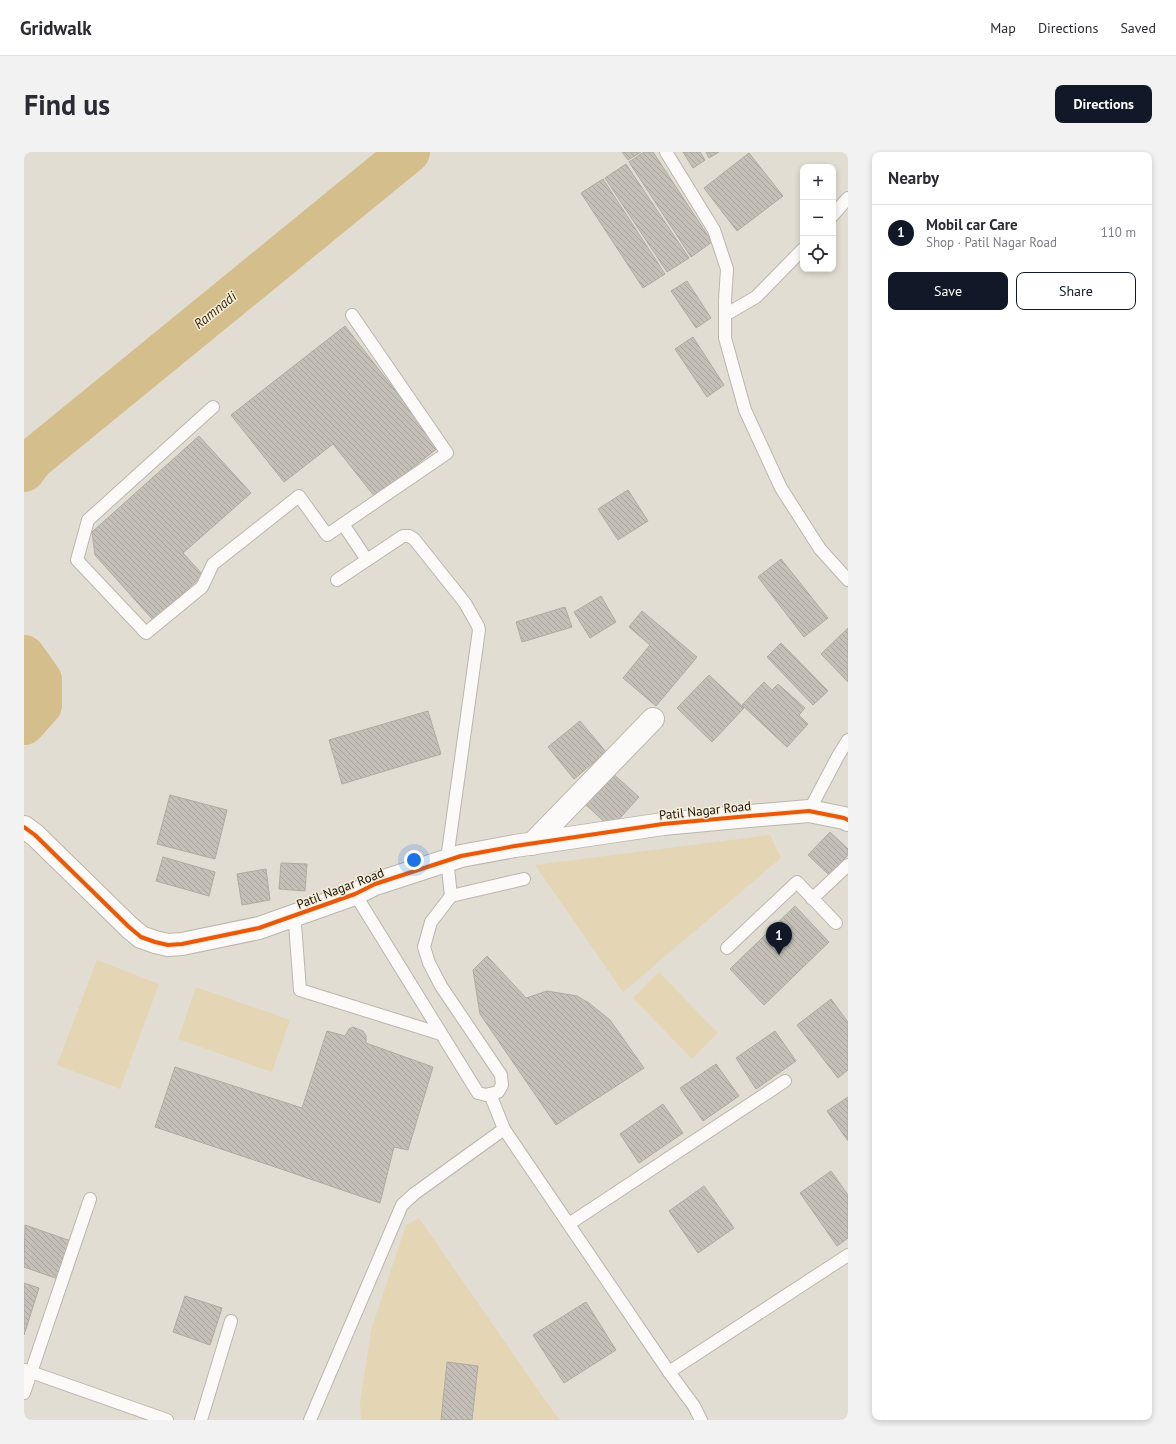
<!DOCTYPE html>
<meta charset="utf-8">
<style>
body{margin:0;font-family:"PT Sans",sans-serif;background:#f2f2f3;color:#2b2b33}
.controls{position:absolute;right:12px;top:12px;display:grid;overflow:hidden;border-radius:8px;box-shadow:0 2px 6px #0003}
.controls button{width:36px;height:36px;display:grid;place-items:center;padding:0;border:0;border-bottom:1px solid #e1e1e2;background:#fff;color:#2b2b33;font:20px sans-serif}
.you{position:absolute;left:390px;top:708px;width:14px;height:14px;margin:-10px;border:3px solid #fff;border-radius:50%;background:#1a73e8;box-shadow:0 0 0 6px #1a73e833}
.badge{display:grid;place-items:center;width:26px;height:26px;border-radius:50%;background:#111827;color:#fff;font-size:13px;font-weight:700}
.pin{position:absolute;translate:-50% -33px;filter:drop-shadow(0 1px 2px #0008)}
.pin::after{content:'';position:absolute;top:21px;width:14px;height:12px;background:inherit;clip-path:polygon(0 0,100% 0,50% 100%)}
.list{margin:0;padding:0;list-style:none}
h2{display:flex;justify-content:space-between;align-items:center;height:52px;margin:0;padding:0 16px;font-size:17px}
h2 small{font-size:13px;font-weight:400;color:#7c7c81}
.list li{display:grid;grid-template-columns:26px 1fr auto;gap:12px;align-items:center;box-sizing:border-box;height:56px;padding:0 16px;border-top:1px solid #e1e1e2}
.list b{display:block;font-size:15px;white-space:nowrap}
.list p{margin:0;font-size:13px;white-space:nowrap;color:#7c7c81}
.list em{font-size:13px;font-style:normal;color:#7c7c81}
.actions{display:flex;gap:8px;padding:12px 16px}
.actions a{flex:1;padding:9px 0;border:1px solid #111827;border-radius:8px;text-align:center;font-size:14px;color:#111827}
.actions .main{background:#111827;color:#fff}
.icon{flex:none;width:22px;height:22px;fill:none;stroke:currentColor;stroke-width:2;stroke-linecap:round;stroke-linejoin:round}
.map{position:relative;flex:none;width:824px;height:1268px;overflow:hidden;border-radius:8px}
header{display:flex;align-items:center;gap:24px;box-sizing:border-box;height:56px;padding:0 20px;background:#fff;border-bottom:1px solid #e1e1e2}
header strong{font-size:19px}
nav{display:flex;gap:22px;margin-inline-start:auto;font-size:14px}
.intro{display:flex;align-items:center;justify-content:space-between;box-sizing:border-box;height:96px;padding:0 24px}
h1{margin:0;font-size:28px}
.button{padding:10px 18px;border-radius:8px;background:#111827;color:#fff;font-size:14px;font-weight:700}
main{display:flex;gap:24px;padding:0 24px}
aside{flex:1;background:#fff;border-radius:8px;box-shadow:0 2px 6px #0003}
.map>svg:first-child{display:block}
.green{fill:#e4d6b5}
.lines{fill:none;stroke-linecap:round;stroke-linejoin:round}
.river{stroke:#d4be8b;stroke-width:42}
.building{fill:url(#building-back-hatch);stroke:#afaba2}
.service-casing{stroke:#bab6ad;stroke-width:14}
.minor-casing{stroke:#bab6ad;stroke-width:24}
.tertiary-casing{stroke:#bab6ad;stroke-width:24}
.service{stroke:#fbfaf8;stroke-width:12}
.minor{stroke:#fbfaf8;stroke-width:22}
.tertiary{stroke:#fbfaf8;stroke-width:22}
.cycleway-casing{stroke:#f7edd8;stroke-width:6}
.cycleway{stroke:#e8590c;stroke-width:4}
.labels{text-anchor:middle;stroke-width:3;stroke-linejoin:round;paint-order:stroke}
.street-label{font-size:13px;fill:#16130b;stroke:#f7edd8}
.water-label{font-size:14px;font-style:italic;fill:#362a0b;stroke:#f7edd8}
</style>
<header>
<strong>Gridwalk</strong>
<nav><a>Map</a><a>Directions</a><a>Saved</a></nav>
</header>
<div class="intro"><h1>Find us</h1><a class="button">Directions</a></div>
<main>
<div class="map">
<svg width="824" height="1268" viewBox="0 0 824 1268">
<defs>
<pattern id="building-back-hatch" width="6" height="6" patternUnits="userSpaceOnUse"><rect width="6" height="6" fill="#c4c0b7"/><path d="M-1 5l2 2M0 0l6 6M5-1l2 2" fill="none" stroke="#a8a49c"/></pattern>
</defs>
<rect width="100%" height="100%" fill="#e2ddd2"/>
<g class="green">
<path d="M746 683 757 706 599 840 511 713Z"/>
<path d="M73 808 135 832 96 937 33 913Z"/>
<path d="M635 820 694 881 668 907 609 846Z"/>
<path d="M172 835 266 868 248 920 154 887Z"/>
<path d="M395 1066 535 1268H337L336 1252 347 1178 382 1073Z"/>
</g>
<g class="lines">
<g class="river">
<path d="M0 319 9 307 385 0"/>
<path d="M0 504 17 528V553L0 572"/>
</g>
</g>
<g class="building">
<path d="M598 0H617L604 8Z"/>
<path d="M620 0H629L688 90 667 105 605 10Z"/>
<path d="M659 0H676L681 8 669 16Z"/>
<path d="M682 0H695L685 6Z"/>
<path d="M725 1 759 44 713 79 680 36Z"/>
<path d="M602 12 665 106 643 120 581 26Z"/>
<path d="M579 27 641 122 619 136 557 41Z"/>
<path d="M663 129 687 166 672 176 647 139Z"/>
<path d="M321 174 415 295 351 345 309 292 260 330 207 263Z"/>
<path d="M669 185 700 233 683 245 651 197Z"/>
<path d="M175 284 227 341 159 401 179 423 129 468 71 403 68 380Z"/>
<path d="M604 338 624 369 594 388 574 357Z"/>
<path d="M757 407 804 466 780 485 734 425Z"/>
<path d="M577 444 592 470 566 486 550 460Z"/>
<path d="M541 455 548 475 498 490 492 470Z"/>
<path d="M618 459 673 505 632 554 599 526 626 493 605 475Z"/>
<path d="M824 476V530L797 502Z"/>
<path d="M757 491 804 539 789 553 743 505Z"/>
<path d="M685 523 720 556 688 590 653 556Z"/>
<path d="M740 530 748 538 754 532 781 556 775 563 784 572 763 595 718 553Z"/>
<path d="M404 559 417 602 318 632 305 588Z"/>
<path d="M556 569 582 600 550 627 524 595Z"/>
<path d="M586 619 615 645 587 676 559 650Z"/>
<path d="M146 643 203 658 191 707 133 692Z"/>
<path d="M806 680 824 697V703L805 723 784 703Z"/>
<path d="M139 705 191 720 185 744 132 729Z"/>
<path d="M257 711 283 712 281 739 255 737Z"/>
<path d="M242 717 246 748 218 753 213 722Z"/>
<path d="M771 754 805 790 740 853 706 817Z"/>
<path d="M463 804 502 846 523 839 553 844 565 851 586 868 620 916 532 973 456 862 449 818Z"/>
<path d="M807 847 824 870V918L814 926 773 873Z"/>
<path d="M329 875 339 879 342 884V891L409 915 384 998 370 995 356 1051 260 1018 131 975 151 915 278 956 303 879 321 884 325 877Z"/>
<path d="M751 879 772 909 732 937 712 906Z"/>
<path d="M692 912 715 944 679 969 656 936Z"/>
<path d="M824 945V989L803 959Z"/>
<path d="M639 952 659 981 615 1011 596 982Z"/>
<path d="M807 1019 824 1043V1086L813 1094 776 1041Z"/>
<path d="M680 1034 710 1076 674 1101 645 1059Z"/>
<path d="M1 1073 47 1089 34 1127 0 1115Z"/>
<path d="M0 1131 15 1136 0 1183Z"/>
<path d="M161 1144 198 1156 186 1193 149 1180Z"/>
<path d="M562 1150 592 1198 540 1231 509 1183Z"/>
<path d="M423 1210 454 1214 448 1268H417Z"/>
</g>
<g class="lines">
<defs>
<g id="service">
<path d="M642 0 690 78 703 117 701 148V186L721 258 757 336 796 397 824 428"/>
<path d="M809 63 824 46"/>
<path d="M701 163 732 145 779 97"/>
<path d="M189 255 64 368 53 408 122 481 178 435 189 412 275 344 303 383 423 301 328 163"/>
<path d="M319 372 343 408"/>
<path d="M313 428 379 384H385L390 387 441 451 454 474 455 478 423 707 427 744 407 770 400 795 405 811 417 834 477 923 478 933 474 940 462 943 454 941 331 742"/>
<path d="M785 659 814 604 824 588"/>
<path d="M427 744 500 727"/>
<path d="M788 747 824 713"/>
<path d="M271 772 276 838 417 882"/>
<path d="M703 796 773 730 812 771"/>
<path d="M466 942 480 977 645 1220 824 1103"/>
<path d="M545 1072 761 929"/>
<path d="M1 1218 143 1268"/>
<path d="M645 1220 670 1254 677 1268"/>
<path d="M0 1241 66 1047"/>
<path d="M177 1268 207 1169"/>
<path d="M286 1268 378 1053 390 1042 480 977"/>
</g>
<path id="minor" d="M508 692 629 567"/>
<path id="tertiary" d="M0 675 11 683 105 775 117 785 131 790 144 793 158 792 235 776 331 742 351 732 437 704 491 694 639 672 714 665 785 659 820 666 824 668"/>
</defs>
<use href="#service" class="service-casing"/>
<use href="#minor" class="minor-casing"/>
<use href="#tertiary" class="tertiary-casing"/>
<use href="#service" class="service"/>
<use href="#minor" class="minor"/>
<use href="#tertiary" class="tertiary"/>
<defs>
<path id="cycleway" d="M0 675 11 683 105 775 117 785 131 790 144 793 158 792 235 776 331 742 351 732 437 704 491 694 639 672 714 665 785 659 820 666 824 668"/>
</defs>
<use href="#cycleway" class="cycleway-casing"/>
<use href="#cycleway" class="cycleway"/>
</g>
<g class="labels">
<g class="street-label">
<text transform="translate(681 658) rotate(-6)" y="5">Patil Nagar Road</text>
<text transform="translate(316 736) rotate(-21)" y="5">Patil Nagar Road</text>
</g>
<g class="water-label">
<text transform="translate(191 158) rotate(-39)" y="5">Ramnadi</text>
</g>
</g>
</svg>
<div class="controls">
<button>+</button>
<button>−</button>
<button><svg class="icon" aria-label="locate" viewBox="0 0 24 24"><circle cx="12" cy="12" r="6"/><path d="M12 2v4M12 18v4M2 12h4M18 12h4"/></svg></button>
</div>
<div class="you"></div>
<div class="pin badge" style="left:755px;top:803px">1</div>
</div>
<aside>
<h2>Nearby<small></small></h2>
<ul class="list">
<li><span class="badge">1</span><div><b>Mobil car Care</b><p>Shop · Patil Nagar Road</p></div><em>110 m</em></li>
</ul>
<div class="actions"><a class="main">Save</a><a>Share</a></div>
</aside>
</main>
